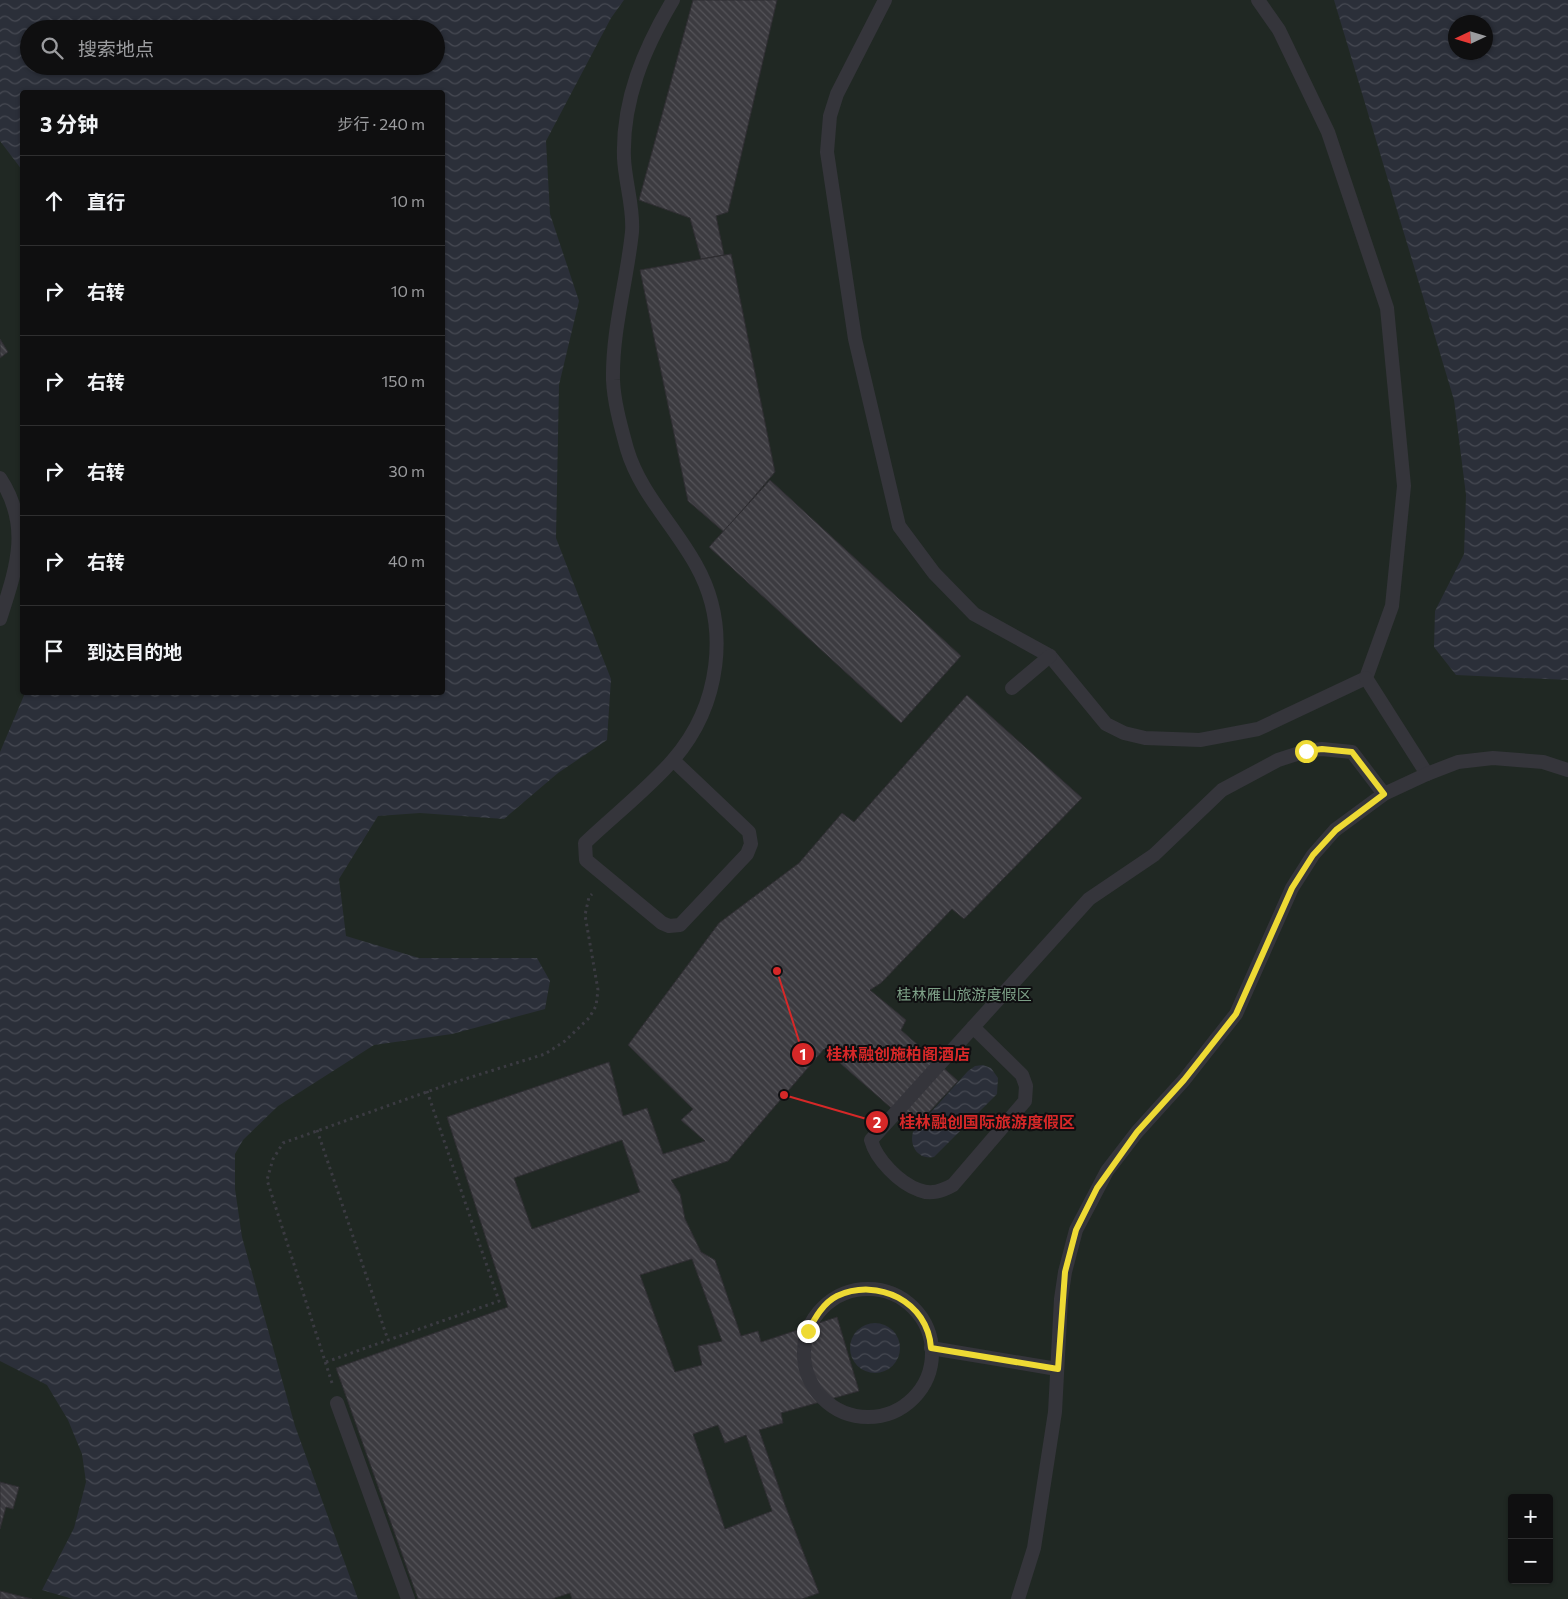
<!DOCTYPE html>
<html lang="zh">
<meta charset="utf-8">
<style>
body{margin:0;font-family:Commissioner,"Noto Sans SC",sans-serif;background:#1d1d1e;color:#f1f3f6}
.controls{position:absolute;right:15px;bottom:15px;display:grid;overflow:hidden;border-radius:5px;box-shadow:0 1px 4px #0004}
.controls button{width:45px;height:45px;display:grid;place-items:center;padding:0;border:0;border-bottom:1px solid #2f2f30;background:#0f0f10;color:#f1f3f6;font:25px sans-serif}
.compass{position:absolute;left:1448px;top:15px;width:45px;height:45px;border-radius:50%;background:#0f0f10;box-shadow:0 1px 4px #0004;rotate:266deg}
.stop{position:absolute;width:15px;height:15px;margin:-11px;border:4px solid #eeda34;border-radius:50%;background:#fff}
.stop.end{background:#eeda34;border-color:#fff;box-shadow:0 1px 5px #0008}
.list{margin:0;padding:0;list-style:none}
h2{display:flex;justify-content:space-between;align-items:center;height:65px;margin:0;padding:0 20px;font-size:21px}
h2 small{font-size:16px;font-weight:400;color:#9b9c9f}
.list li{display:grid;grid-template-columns:32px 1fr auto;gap:15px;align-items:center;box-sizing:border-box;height:90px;padding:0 20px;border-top:1px solid #2f2f30}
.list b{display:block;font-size:19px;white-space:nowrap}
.list em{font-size:16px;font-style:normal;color:#9b9c9f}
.icon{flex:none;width:28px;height:28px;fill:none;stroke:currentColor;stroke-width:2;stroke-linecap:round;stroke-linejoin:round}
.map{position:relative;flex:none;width:1568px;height:1599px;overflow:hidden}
.search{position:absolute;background:#0f0f10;box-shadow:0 1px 4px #0004;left:20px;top:20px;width:425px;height:55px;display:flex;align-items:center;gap:12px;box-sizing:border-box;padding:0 18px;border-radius:28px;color:#9b9c9f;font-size:19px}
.panel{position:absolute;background:#0f0f10;box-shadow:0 1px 4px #0004;left:20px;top:90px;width:425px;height:605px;border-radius:5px}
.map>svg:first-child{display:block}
.park{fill:#202823;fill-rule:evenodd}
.water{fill:url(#water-waves);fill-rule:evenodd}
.building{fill:url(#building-back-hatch);stroke:#2f2e32;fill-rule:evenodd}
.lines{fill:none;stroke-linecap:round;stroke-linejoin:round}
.path{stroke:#3b3b42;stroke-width:3;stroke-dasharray:2.5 4;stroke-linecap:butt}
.lane{stroke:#35353b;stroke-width:14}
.route{stroke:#eeda34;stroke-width:6}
.labels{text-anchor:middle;stroke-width:4;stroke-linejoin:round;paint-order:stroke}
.park-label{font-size:15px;fill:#7da087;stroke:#0f0f11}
.leader{fill:none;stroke:#d62828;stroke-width:2}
.callout-dot{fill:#d62828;stroke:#0f0f11;stroke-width:2}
.mark-label{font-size:15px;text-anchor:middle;font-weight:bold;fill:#fff}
.callout-label{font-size:16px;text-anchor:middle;font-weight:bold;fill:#d62828;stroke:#0f0f11;stroke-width:4;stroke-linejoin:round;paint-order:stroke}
</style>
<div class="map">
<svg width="1568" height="1599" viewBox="0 0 1568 1599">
<defs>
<pattern id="water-waves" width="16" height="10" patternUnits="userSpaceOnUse" patternTransform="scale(1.25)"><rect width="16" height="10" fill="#2b2f39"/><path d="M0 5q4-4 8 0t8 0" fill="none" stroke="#474a53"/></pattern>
<pattern id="building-back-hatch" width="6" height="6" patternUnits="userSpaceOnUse" patternTransform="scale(1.25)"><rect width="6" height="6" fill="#3c3b40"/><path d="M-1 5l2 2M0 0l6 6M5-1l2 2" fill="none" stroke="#555459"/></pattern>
</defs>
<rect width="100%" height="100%" fill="#141416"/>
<path class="park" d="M0 0H1568V1599H0ZM1456 22H1486V52H1456ZM29 29H436V66H29ZM22 92H442V692H22ZM1512 1498H1549V1580H1512Z"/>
<g class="water">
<path d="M0 0H624L611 18 546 141 550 214 579 301 559 385 556 538 611 679 607 740 558 773 504 819 420 813 378 816 339 879 346 936 419 958H537L550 981 545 1009 452 1034 374 1045 278 1106 243 1140 235 1154V1189L242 1237 295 1426 358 1599H73L42 1590 74 1528 86 1482 82 1454 68 1420 47 1385 0 1361V752L25 693 442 692V92H22V170L0 141ZM29 29H436V66H29Z"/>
<path d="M1334 0H1568V680L1456 675 1434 647 1435 611 1464 554 1466 495 1454 400ZM1486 22V52H1456V22Z"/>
<path d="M983 1065 991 1068 998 1078 997 1094 934 1157C918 1160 909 1146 913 1132L968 1071 975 1066Z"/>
<circle cx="875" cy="1348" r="25"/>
</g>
<g class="building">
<path d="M693 0H777L728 212 716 216 724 255 701 259 690 218 639 200Z"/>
<path d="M731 254 775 472 724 532 688 501 640 270Z"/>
<path d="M0 339 8 352 0 358Z"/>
<path d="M770 480 961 656 901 723 709 547Z"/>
<path d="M967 695 1082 798 964 919 952 909 881 983 870 990 906 1020 901 1030 958 1081 914 1128 824 1049 728 1161 671 1180 680 1194 685 1219 701 1252 715 1260 741 1336 758 1331 761 1342 837 1317 859 1391 781 1413 783 1423 759 1430 785 1505 819 1593 802 1599H572L570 1593 552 1599H418L336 1368 508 1307 447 1117 609 1062 623 1116 647 1108 663 1154 705 1141 681 1120 693 1109 628 1045 719 923 799 863 842 813 854 822ZM622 1140 640 1192 532 1229 514 1178ZM692 1259 722 1341 698 1346 702 1365 675 1372 640 1275ZM718 1425 725 1443 746 1435 772 1511 725 1529 693 1434Z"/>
<path d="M0 1482 19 1487 13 1509 6 1507 0 1529Z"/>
<path d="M0 1591 32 1599H0Z"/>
</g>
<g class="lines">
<g class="path">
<path d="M317 1130 388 1340"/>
<path d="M326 1362 499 1301 427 1091"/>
<path d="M332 1383 267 1180 273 1159 283 1143 449 1084 545 1054 565 1041 589 1018 596 1006 598 990 585 915 589 897 592 894"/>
</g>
<g class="lane">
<path d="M885 0 837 94 830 116 827 152 855 339 899 526 934 573 974 614 1050 656 1106 724 1124 733 1145 738 1200 740 1258 729 1366 678 1392 606 1404 486 1387 308 1328 132 1279 30 1258 0"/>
<path d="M0 478C32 527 16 569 0 619"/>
<path d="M1366 678 1427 774"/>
<path d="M1012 688 1050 656"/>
<path d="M673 760 749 832 751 844 747 854 680 925 669 926 662 923 586 860 585 843C612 817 649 788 673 760 720 706 731 627 696 565 674 525 640 493 627 449 621 427 614 403 613 380 612 330 627 281 632 232 634 208 625 182 624 158 622 100 644 49 673 0"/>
<path d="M973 1027 1022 1075 1026 1086 1025 1101 953 1185C942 1191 931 1195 919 1190 899 1183 876 1159 871 1140L1089 899 1154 855 1222 790 1278 760 1306 751 1322 749 1352 752 1384 794"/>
<circle cx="868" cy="1353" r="64"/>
<path d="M931 1348 1057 1369"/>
<path d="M337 1403 408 1599"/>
<path d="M1018 1599 1034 1548 1055 1412 1061 1299 1065 1272 1076 1230 1107 1171 1137 1132 1184 1080 1236 1014 1292 888 1313 855 1335 830 1384 794 1427 774 1458 762 1493 758 1543 762 1568 770"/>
</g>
</g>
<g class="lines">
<path class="route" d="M808 1331C815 1318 823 1303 837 1296 878 1277 928 1302 931 1348L1058 1369 1065 1272 1076 1230 1097 1188 1137 1132 1184 1080 1236 1014 1292 888 1313 855 1336 830 1384 794 1352 752 1322 749 1306 751"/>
</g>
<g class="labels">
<g class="park-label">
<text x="964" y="1000">桂林雁山旅游度假区</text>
</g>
</g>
<path class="leader" d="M777 971L803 1054M784 1095L877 1122"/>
<g class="callout-dot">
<circle cx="777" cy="971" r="5"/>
<circle cx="784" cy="1095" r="5"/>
<circle cx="803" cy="1054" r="12"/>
<circle cx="877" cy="1122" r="12"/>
</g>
<g class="mark-label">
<text x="803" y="1060">1</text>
<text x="877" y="1128">2</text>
</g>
<g class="callout-label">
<text x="898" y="1060">桂林融创施柏阁酒店</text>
<text x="987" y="1128">桂林融创国际旅游度假区</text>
</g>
</svg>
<div class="controls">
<button>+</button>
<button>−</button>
</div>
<svg class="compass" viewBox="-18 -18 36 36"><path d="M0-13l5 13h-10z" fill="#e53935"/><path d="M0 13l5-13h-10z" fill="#9b9c9f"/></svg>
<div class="stop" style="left:1306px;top:751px"></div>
<div class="stop end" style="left:808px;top:1331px"></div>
<div class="search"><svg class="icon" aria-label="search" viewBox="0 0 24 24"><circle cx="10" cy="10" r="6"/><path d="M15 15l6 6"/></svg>搜索地点</div>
<section class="panel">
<h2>3 分钟<small>步行 · 240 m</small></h2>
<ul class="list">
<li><svg class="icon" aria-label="ahead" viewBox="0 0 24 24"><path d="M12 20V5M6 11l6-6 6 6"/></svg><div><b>直行</b></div><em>10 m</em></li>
<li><svg class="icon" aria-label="right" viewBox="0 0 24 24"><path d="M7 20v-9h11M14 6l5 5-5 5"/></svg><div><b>右转</b></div><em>10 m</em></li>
<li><svg class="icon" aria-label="right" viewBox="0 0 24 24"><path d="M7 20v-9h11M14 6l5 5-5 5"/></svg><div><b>右转</b></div><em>150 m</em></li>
<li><svg class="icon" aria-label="right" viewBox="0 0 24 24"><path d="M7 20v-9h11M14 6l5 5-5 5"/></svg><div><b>右转</b></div><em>30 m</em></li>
<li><svg class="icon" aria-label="right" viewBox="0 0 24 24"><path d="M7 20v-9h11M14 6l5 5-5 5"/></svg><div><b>右转</b></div><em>40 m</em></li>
<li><svg class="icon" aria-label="arrive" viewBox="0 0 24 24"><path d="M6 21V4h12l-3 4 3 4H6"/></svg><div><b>到达目的地</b></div></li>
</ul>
</section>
</div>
